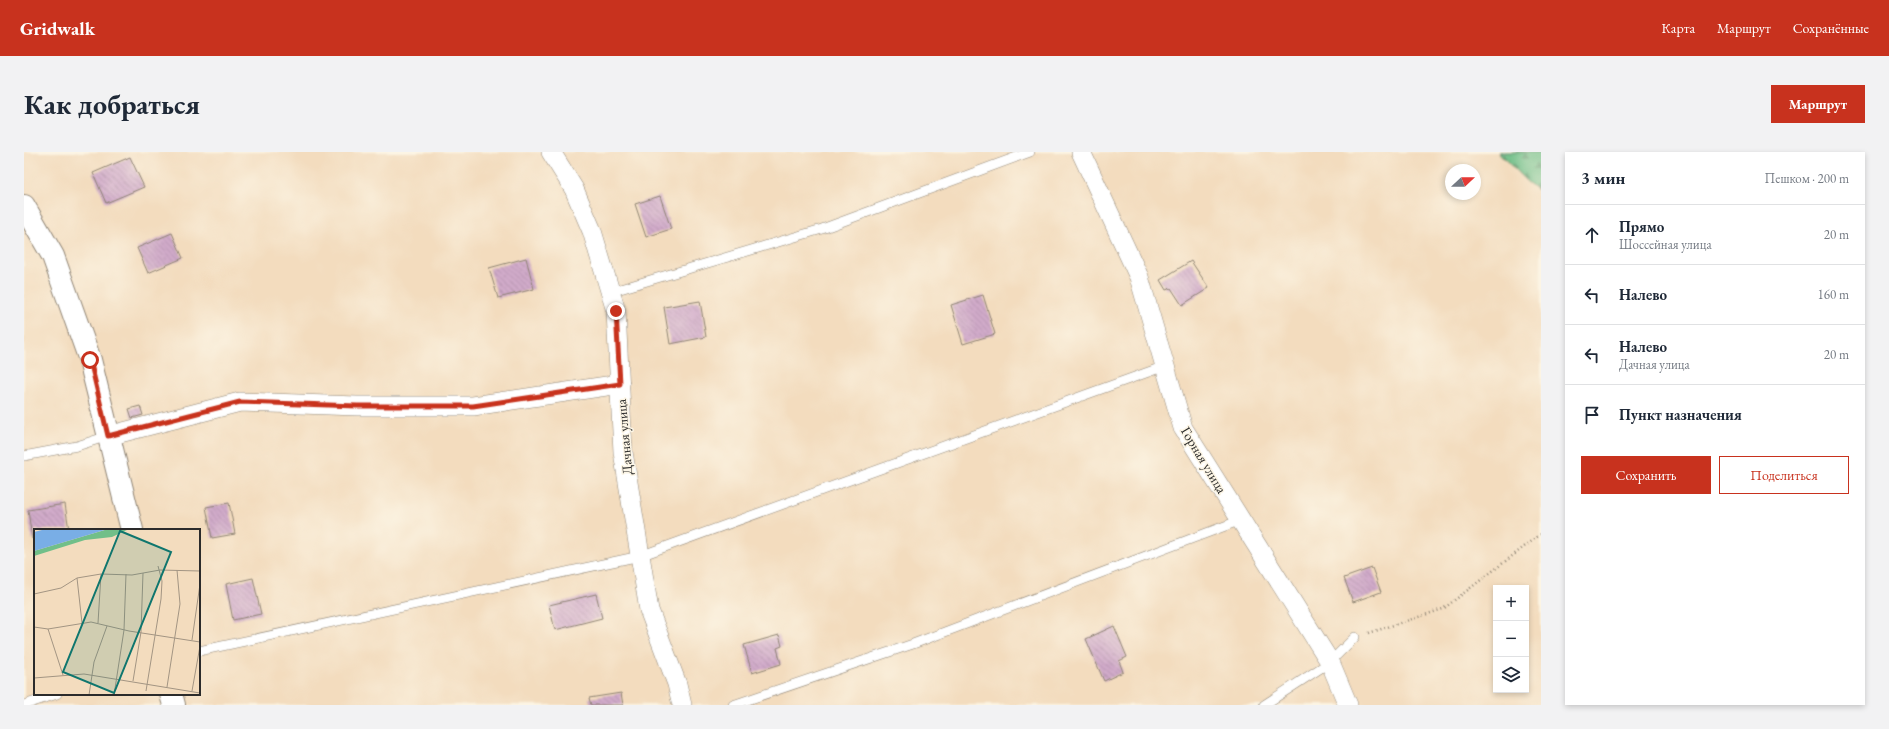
<!DOCTYPE html>
<html lang="ru">
<meta charset="utf-8">
<style>
body{margin:0;font-family:"EB Garamond",serif;background:#f2f2f3;color:#1f2937}
.controls{position:absolute;right:12px;bottom:12px;display:grid;overflow:hidden;border-radius:0px;box-shadow:0 2px 6px #0003}
.controls button{width:36px;height:36px;display:grid;place-items:center;padding:0;border:0;border-bottom:1px solid #e0e1e3;background:#fff;color:#1f2937;font:20px sans-serif}
.compass{position:absolute;left:1421px;top:12px;width:36px;height:36px;border-radius:50%;background:#fff;box-shadow:0 2px 6px #0003;rotate:68deg}
.stop{position:absolute;width:12px;height:12px;margin:-9px;border:3px solid #c8321e;border-radius:50%;background:#fff}
.stop.end{background:#c8321e;border-color:#fff;box-shadow:0 1px 4px #0008}
.list{margin:0;padding:0;list-style:none}
h2{display:flex;justify-content:space-between;align-items:center;height:52px;margin:0;padding:0 16px;font-size:17px}
h2 small{font-size:13px;font-weight:400;color:#747a83}
.list li{display:grid;grid-template-columns:26px 1fr auto;gap:12px;align-items:center;box-sizing:border-box;height:60px;padding:0 16px;border-top:1px solid #e0e1e3}
.list b{display:block;font-size:15px;white-space:nowrap}
.list p{margin:0;font-size:13px;white-space:nowrap;color:#747a83}
.list em{font-size:13px;font-style:normal;color:#747a83}
.actions{display:flex;gap:8px;padding:12px 16px}
.actions a{flex:1;padding:9px 0;border:1px solid #c8321e;border-radius:0px;text-align:center;font-size:14px;color:#c8321e}
.actions .main{background:#c8321e;color:#fff}
.icon{flex:none;width:22px;height:22px;fill:none;stroke:currentColor;stroke-width:2;stroke-linecap:round;stroke-linejoin:round}
.map{position:relative;flex:none;width:1517px;height:553px;overflow:hidden;border-radius:0px}
header{display:flex;align-items:center;gap:24px;box-sizing:border-box;height:56px;padding:0 20px;background:#c8321e;color:#fff}
header strong{font-size:19px}
nav{display:flex;gap:22px;margin-inline-start:auto;font-size:14px}
.intro{display:flex;align-items:center;justify-content:space-between;box-sizing:border-box;height:96px;padding:0 24px}
h1{margin:0;font-size:28px}
.button{padding:10px 18px;border-radius:0px;background:#c8321e;color:#fff;font-size:14px;font-weight:700}
main{display:flex;gap:24px;padding:0 24px}
aside{flex:1;background:#fff;border-radius:0px;box-shadow:0 2px 6px #0003}
.map>svg:first-child{display:block}
.forest{fill:url(#forest-firs);stroke:#4e755a}
.building{fill:url(#building-back-hatch)}
.lines{fill:none;stroke-linecap:round;stroke-linejoin:round}
.service-casing{stroke:#8f8474;stroke-width:10}
.minor-casing{stroke:#8f8474;stroke-width:20}
.tertiary-casing{stroke:#8f8474;stroke-width:24}
.path{stroke:#8f8474;stroke-width:2.5;stroke-dasharray:1 3;stroke-linecap:butt}
.service{stroke:#fff;stroke-width:9}
.minor{stroke:#fff;stroke-width:19}
.tertiary{stroke:#fff;stroke-width:22}
.route{stroke:#c8321e;stroke-width:5}
.labels{text-anchor:middle;stroke-width:3;stroke-linejoin:round;paint-order:stroke}
.street-label{font-size:14px;fill:#2b2b2b;stroke:#fcf5e5}
.inset-road{fill:none;stroke:#a39583;stroke-width:1}
.view{fill:#0f766e;fill-opacity:0.15;stroke:#0f766e;stroke-width:2}
.inset-edge{fill:none;stroke:#2b2b2b;stroke-width:2}
</style>
<header>
<strong>Gridwalk</strong>
<nav><a>Карта</a><a>Маршрут</a><a>Сохранённые</a></nav>
</header>
<div class="intro"><h1>Как добраться</h1><a class="button">Маршрут</a></div>
<main>
<div class="map">
<svg width="1517" height="553" viewBox="0 0 1517 553">
<defs>
<pattern id="forest-firs" width="22" height="20" patternUnits="userSpaceOnUse"><rect width="22" height="20" fill="#71bf89"/><path d="M5 1l3.5 6h-7zM16 11l3.5 6h-7z" fill="#5d9b70"/></pattern>
<pattern id="building-back-hatch" width="6" height="6" patternUnits="userSpaceOnUse"><rect width="6" height="6" fill="#d1abca"/><path d="M-1 5l2 2M0 0l6 6M5-1l2 2" fill="none" stroke="#aa8ba4"/></pattern>
</defs>
<rect width="100%" height="100%" fill="#fcf5e5"/>
<filter id="ink" filterUnits="userSpaceOnUse"><feTurbulence type="fractalNoise" baseFrequency=".025" numOctaves="2"/><feDisplacementMap in="SourceGraphic" scale="8" xChannelSelector="R" yChannelSelector="G"/><feConvolveMatrix kernelMatrix="1 2 1 2 8 2 1 2 1" color-interpolation-filters="sRGB"/></filter>
<filter id="wash" filterUnits="userSpaceOnUse"><feTurbulence type="fractalNoise" baseFrequency=".012" numOctaves="4" result="noise"/><feDisplacementMap in="SourceGraphic" scale="16" xChannelSelector="R" yChannelSelector="G"/><feGaussianBlur stdDeviation="0.9" result="paint"/><feColorMatrix in="noise" values="0 0 0 0 0 0 0 0 0 0 0 0 0 0 0 0 0 1.4 0 .05"/><feComposite in="paint" operator="in"/></filter>
<g filter="url(#wash)">
<rect width="100%" height="100%" fill="#f3dcbe"/>
<path class="forest" d="M1474 0H1517V41L1501 28Z"/>
<g id="blocks">
<g class="building">
<path d="M106 5 120 35 82 51 69 21Z"/>
<path d="M636 44 647 77 622 85 611 52Z"/>
<path d="M148 81 159 106 124 121 113 96Z"/>
<path d="M502 106 510 137 474 146 465 116Z"/>
<path d="M1167 109 1185 136 1158 153 1147 136 1142 138 1136 128Z"/>
<path d="M959 143 971 182 939 192 927 153Z"/>
<path d="M676 149 682 185 646 192 640 155Z"/>
<path d="M116 254 119 263 108 266 105 257Z"/>
<path d="M205 351 211 382 188 386 182 355Z"/>
<path d="M41 352 45 378H11V386L8 387 4 358Z"/>
<path d="M1348 416 1357 440 1329 450 1320 426Z"/>
<path d="M229 426 237 462 209 468 202 432Z"/>
<path d="M572 442 578 466 531 478 525 453Z"/>
<path d="M1090 474 1103 505 1095 509 1099 520 1080 529 1062 487Z"/>
<path d="M755 483 758 494 753 496 757 512 728 521 720 493Z"/>
<path d="M597 541 599 553H567L565 546Z"/>
</g>
</g>
</g>
<g filter="url(#ink)">
<use href="#blocks" fill-opacity="0" stroke="#8f8474" stroke-width="1"/>
<g class="lines">
<defs>
<g id="service">
<path d="M586 140 798 77 1006 0"/>
<path d="M0 304 53 294 84 284"/>
<path d="M175 499 616 404 1141 214"/>
<path d="M0 553 33 542"/>
<path d="M709 553 889 492 1217 368"/>
<path d="M1240 553 1306 510 1331 485"/>
</g>
<g id="minor">
<path d="M527 0 550 37 568 79 592 159 599 300 625 458 653 532 658 553"/>
<path d="M1057 0 1115 125 1159 276 1306 510 1324 553"/>
<path d="M84 284 216 250 333 254H449L596 232"/>
</g>
<g id="tertiary">
<path d="M0 54 29 104 66 208 108 378"/>
<path d="M147 542 150 553"/>
</g>
</defs>
<use href="#service" class="service-casing"/>
<use href="#minor" class="minor-casing"/>
<use href="#tertiary" class="tertiary-casing"/>
<path class="path" d="M1345 481 1419 457 1517 382"/>
<use href="#service" class="service"/>
<use href="#minor" class="minor"/>
<use href="#tertiary" class="tertiary"/>
</g>
</g>
<g class="lines" filter="url(#ink)">
<path class="route" d="M66 208 84 284 216 250 333 254H449L596 232 592 159"/>
</g>
<g class="labels">
<g class="street-label">
<text transform="translate(600 285) rotate(-95)" y="5">Дачная улица</text>
<text transform="translate(1180 308) rotate(59)" y="5">Горная улица</text>
</g>
</g>
<g transform="translate(10 377)">
<rect width="166" height="166" fill="#f3dcbe"/>
<path d="M74 0H95L78 8 51 11 0 27V22Z" fill="#71bf89"/>
<path d="M12 0H74L0 22V3Z" fill="#79aee6"/>
<path class="inset-road" d="M43 49 48 94M0 65 27 59 43 49 67 45 98 46 126 41 166 42M64 94 67 45M0 98 14 100 57 93 95 102 166 113M14 100 29 146M158 111 166 55M0 149 50 145 166 164M99 152 107 103 109 44M133 158 146 75 143 41M112 162 127 70 128 52 124 37M158 162 166 117M55 166 60 133 73 97M80 166 90 101 92 45"/>
<path class="view" d="M86 2 137 23 80 164 29 143Z"/>
<rect width="166" height="166" class="inset-edge"/>
</g>
</svg>
<div class="controls">
<button>+</button>
<button>−</button>
<button><svg class="icon" aria-label="layers" viewBox="0 0 24 24"><path d="M12 4l9 5-9 5-9-5zM3 14l9 5 9-5"/></svg></button>
</div>
<svg class="compass" viewBox="-18 -18 36 36"><path d="M0-13l5 13h-10z" fill="#e53935"/><path d="M0 13l5-13h-10z" fill="#747a83"/></svg>
<div class="stop" style="left:66px;top:208px"></div>
<div class="stop end" style="left:592px;top:159px"></div>
</div>
<aside>
<h2>3 мин<small>Пешком · 200 m</small></h2>
<ul class="list">
<li><svg class="icon" aria-label="ahead" viewBox="0 0 24 24"><path d="M12 20V5M6 11l6-6 6 6"/></svg><div><b>Прямо</b><p>Шоссейная улица</p></div><em>20 m</em></li>
<li><svg class="icon" aria-label="left" viewBox="0 0 24 24"><path d="M17 20v-9H6M10 6l-5 5 5 5"/></svg><div><b>Налево</b></div><em>160 m</em></li>
<li><svg class="icon" aria-label="left" viewBox="0 0 24 24"><path d="M17 20v-9H6M10 6l-5 5 5 5"/></svg><div><b>Налево</b><p>Дачная улица</p></div><em>20 m</em></li>
<li><svg class="icon" aria-label="arrive" viewBox="0 0 24 24"><path d="M6 21V4h12l-3 4 3 4H6"/></svg><div><b>Пункт назначения</b></div></li>
</ul>
<div class="actions"><a class="main">Сохранить</a><a>Поделиться</a></div>
</aside>
</main>
